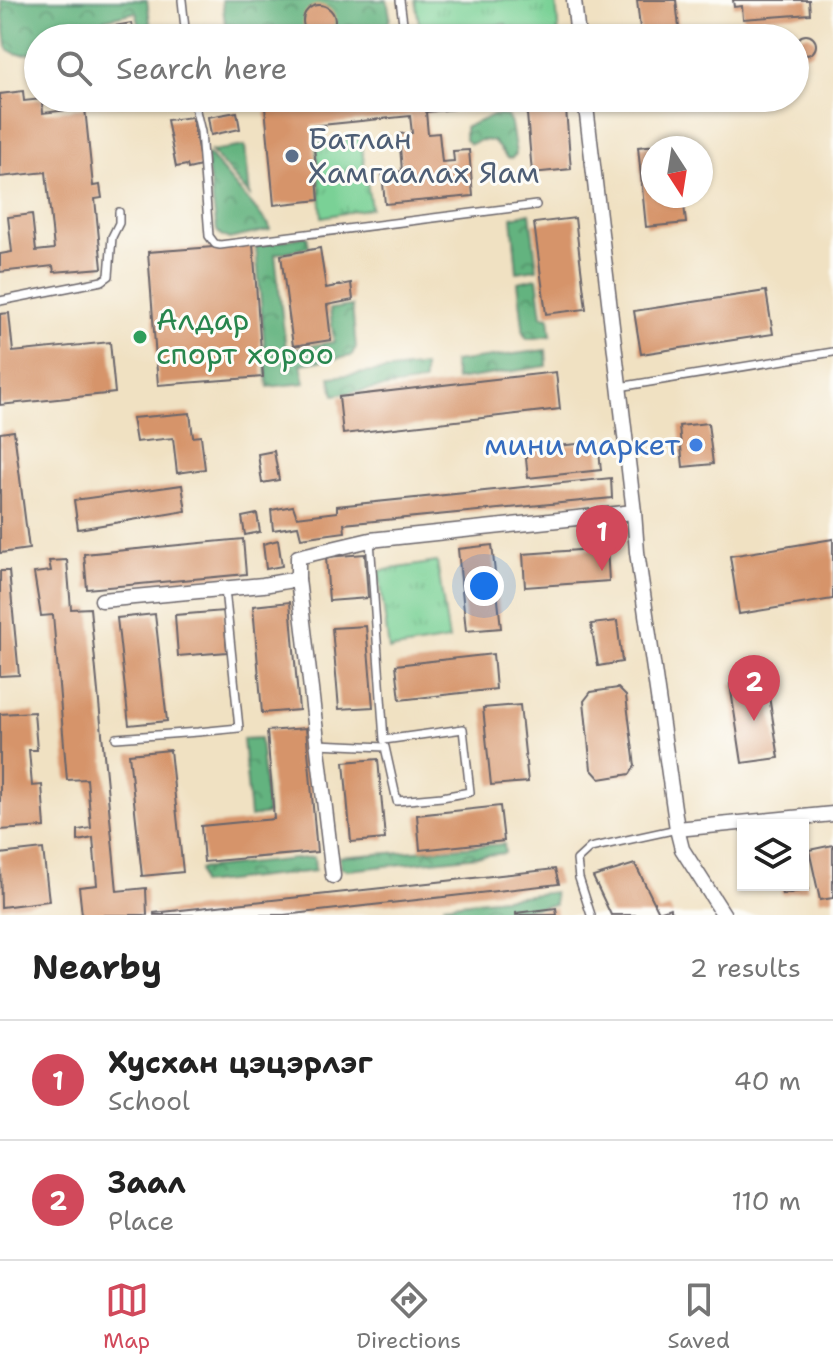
<!DOCTYPE html>
<meta charset="utf-8">
<style>
body{margin:0;font-family:"Shantell Sans",sans-serif;background:#f6f6f6;color:#222}
.controls{position:absolute;right:24px;bottom:24px;display:grid;overflow:hidden;border-radius:0px;box-shadow:0 2px 6px #0004}
.controls button{width:72px;height:72px;display:grid;place-items:center;padding:0;border:0;border-bottom:2px solid #e0e0e0;background:#fff;color:#222;font:40px sans-serif}
.compass{position:absolute;left:641px;top:136px;width:72px;height:72px;border-radius:50%;background:#fff;box-shadow:0 2px 6px #0004;rotate:168deg}
.you{position:absolute;left:484px;top:586px;width:28px;height:28px;margin:-20px;border:6px solid #fff;border-radius:50%;background:#1a73e8;box-shadow:0 0 0 12px #1a73e833}
.badge{display:grid;place-items:center;width:52px;height:52px;border-radius:50%;background:#d1495b;color:#fff;font-size:26px;font-weight:700}
.pin{position:absolute;translate:-50% -66px;filter:drop-shadow(0 2px 4px #0008)}
.pin::after{content:'';position:absolute;top:42px;width:28px;height:24px;background:inherit;clip-path:polygon(0 0,100% 0,50% 100%)}
.list{margin:0;padding:0;list-style:none}
h2{display:flex;justify-content:space-between;align-items:center;height:104px;margin:0;padding:0 32px;font-size:34px}
h2 small{font-size:26px;font-weight:400;color:#767676}
.list li{display:grid;grid-template-columns:52px 1fr auto;gap:24px;align-items:center;box-sizing:border-box;height:120px;padding:0 32px;border-top:2px solid #e0e0e0}
.list b{display:block;font-size:30px;white-space:nowrap}
.list p{margin:0;font-size:26px;white-space:nowrap;color:#767676}
.list em{font-size:26px;font-style:normal;color:#767676}
.icon{flex:none;width:44px;height:44px;fill:none;stroke:currentColor;stroke-width:2;stroke-linecap:round;stroke-linejoin:round}
.map{position:relative;flex:none;width:833px;height:915px;overflow:hidden}
.search{position:absolute;background:#fff;box-shadow:0 2px 6px #0004;left:24px;right:24px;top:24px;height:88px;display:flex;align-items:center;gap:20px;box-sizing:border-box;padding:0 28px;border-radius:44px;color:#767676;font-size:30px}
.sheet{height:344px;background:#fff}
nav{display:flex;justify-content:space-around;align-items:center;box-sizing:border-box;height:112px;border-top:2px solid #e0e0e0;background:#fff;font-size:22px;color:#767676}
nav a{display:grid;justify-items:center;gap:4px}
nav .on{color:#d1495b}
.map>svg:first-child{display:block}
.forest{fill:url(#forest-crowns);stroke:#426a5d;stroke-width:2}
.park{fill:url(#park-tufts);stroke:#4e7a68;stroke-width:2}
.building{fill:#d6946b}
.lines{fill:none;stroke-linecap:round;stroke-linejoin:round}
.lane-casing{stroke:#6a656a;stroke-width:10}
.street-casing{stroke:#6a656a;stroke-width:17}
.lane{stroke:#fff;stroke-width:7}
.street{stroke:#fff;stroke-width:14}
.service-dot{fill:#5c6f8a;stroke:#fdfcf7;stroke-width:3}
.leisure-dot{fill:#2e9e5b;stroke:#fdfcf7;stroke-width:3}
.shop-dot{fill:#3f7fe0;stroke:#fdfcf7;stroke-width:3}
.labels{text-anchor:middle;stroke-width:6;stroke-linejoin:round;paint-order:stroke}
.service-label{font-size:30px;fill:#4e5e75;stroke:#fdfcf7;text-anchor:start}
.leisure-label{font-size:30px;fill:#27864d;stroke:#fdfcf7;text-anchor:start}
.shop-label{font-size:30px;fill:#366cbe;stroke:#fdfcf7;text-anchor:end}
</style>
<div class="map">
<svg width="833" height="915" viewBox="0 0 833 915">
<defs>
<pattern id="forest-crowns" width="20" height="18" patternUnits="userSpaceOnUse" patternTransform="scale(2)"><rect width="20" height="18" fill="#63b37f"/><path d="M2 6a3 3 0 1 1 6 0M12 15a3 3 0 1 1 6 0" fill="none" stroke="#519169"/></pattern>
<pattern id="park-tufts" width="24" height="20" patternUnits="userSpaceOnUse" patternTransform="scale(2)"><rect width="24" height="20" fill="#7ad196"/><path d="M3 7l-1-3M5 7V3M7 7l1-3M15 17l-1-3M17 17v-4M19 17l1-3" fill="none" stroke="#69b382"/></pattern>
</defs>
<rect width="100%" height="100%" fill="#fdfcf7"/>
<filter id="ink" filterUnits="userSpaceOnUse"><feTurbulence type="fractalNoise" baseFrequency=".0125" numOctaves="2"/><feDisplacementMap in="SourceGraphic" scale="16" xChannelSelector="R" yChannelSelector="G"/><feConvolveMatrix kernelMatrix="1 2 1 2 8 2 1 2 1" color-interpolation-filters="sRGB"/></filter>
<filter id="wash" filterUnits="userSpaceOnUse"><feTurbulence type="fractalNoise" baseFrequency=".006" numOctaves="4" result="noise"/><feDisplacementMap in="SourceGraphic" scale="32" xChannelSelector="R" yChannelSelector="G"/><feGaussianBlur stdDeviation="1.8" result="paint"/><feColorMatrix in="noise" values="0 0 0 0 0 0 0 0 0 0 0 0 0 0 0 0 0 1.4 0 .05"/><feComposite in="paint" operator="in"/></filter>
<g filter="url(#wash)">
<rect width="100%" height="100%" fill="#f0e1c2"/>
<g class="forest">
<path d="M1 0H147L152 36 143 38 136 12 104 19 106 38H38V52C27 53 14 58 7 47Z"/>
<path d="M222 0H387L390 16 385 38H227Z"/>
<path d="M495 115 507 116 511 124 516 154 512 158H507L493 141 481 140 471 144 465 140V127Z"/>
<path d="M245 146 250 196 211 151Z"/>
<path d="M208 154 269 225 270 230 229 239 222 236 217 231 206 155Z"/>
<path d="M530 213 537 269 517 272 512 217Z"/>
<path d="M307 236 309 247 275 254 286 350 334 342 330 309 352 306 356 348 351 356 301 364 305 383 268 387 256 246Z"/>
<path d="M537 278 542 316 549 317 551 336 528 339 524 335 518 282Z"/>
<path d="M546 350 547 366 456 380 453 362Z"/>
<path d="M424 366V382L334 395 330 377Z"/>
<path d="M260 738 267 814 250 817 243 739Z"/>
<path d="M504 844 505 853 349 870 341 868 339 857Z"/>
<path d="M314 857 315 871 201 884 199 869Z"/>
<path d="M554 892 555 905 477 915H445L444 905Z"/>
</g>
<g class="park">
<path d="M415 0H556L559 38H508L506 24 421 34Z"/>
<path d="M360 137 371 208 322 217 316 143Z"/>
<path d="M437 562 449 640 389 650 379 571Z"/>
</g>
<g id="blocks">
<g class="building">
<path d="M637 0H676L680 38H641Z"/>
<path d="M733 0H809L810 14 743 19 742 6 734 7Z"/>
<circle cx="319" cy="21" r="16"/>
<path d="M132 23 134 38H109L108 27Z"/>
<circle cx="806" cy="45" r="10"/>
<path d="M23 91 24 101 42 99 43 113 85 108 93 186 100 185 102 198 95 199 102 268 54 272 53 266 0 272V254L12 252 8 217 32 214 36 251 54 249 46 172 0 177V94Z"/>
<path d="M117 98H145V102L118 106Z"/>
<path d="M302 98H565L571 169 532 173 526 102 426 112 428 134 439 133 442 162 454 161 453 151 469 150 473 196 385 204 382 173 402 171 399 134 412 133 410 116 312 126 319 200 274 205 265 107 303 104Z"/>
<path d="M237 112 240 129 211 135 208 117Z"/>
<path d="M192 117 201 166 188 169 187 165 176 167 167 120Z"/>
<path d="M677 143 678 148H653V196H683L686 223 646 227 638 147Z"/>
<path d="M575 218 586 309 546 314 534 223Z"/>
<path d="M253 244 263 377 158 385 148 252Z"/>
<path d="M320 248 326 288 351 283 353 300 327 305 331 340 293 346 281 255Z"/>
<path d="M766 291 773 334 641 354 634 311Z"/>
<path d="M9 313 13 352 110 342 115 393 0 405V314Z"/>
<path d="M556 372 560 409 343 434 339 397Z"/>
<path d="M190 413 193 437 201 436 205 469 177 473 173 438 136 442 132 418Z"/>
<path d="M708 423 713 464 683 467 679 426Z"/>
<path d="M14 431 29 549 0 553V433Z"/>
<path d="M598 442 601 470 528 478 525 449Z"/>
<path d="M274 451 279 480 262 483 258 454Z"/>
<path d="M611 478 612 498 344 524 345 532 301 538 298 526 273 530 271 510 293 506 297 517 337 512V506Z"/>
<path d="M182 485 186 511 78 529 74 500Z"/>
<path d="M257 514 260 532 245 535 242 517Z"/>
<path d="M243 539 246 574 87 589 84 554Z"/>
<path d="M833 539V599L739 614 730 556Z"/>
<path d="M278 540 282 566 266 569 263 544Z"/>
<path d="M492 545 501 628 466 631 458 549Z"/>
<path d="M607 548 609 581 525 587 523 554Z"/>
<path d="M365 554 368 598 329 601 326 557Z"/>
<path d="M67 560 71 609 90 608 117 891 146 888 147 915H82L79 887 97 885 93 838 78 841V830L91 828 87 779 67 780 53 615 41 616 34 573 51 571 49 561Z"/>
<path d="M0 571H9L19 675 0 676Z"/>
<path d="M290 602 299 710 262 713 253 606Z"/>
<path d="M224 611 227 652 178 656 175 615Z"/>
<path d="M155 614 167 721 129 725 117 618Z"/>
<path d="M617 621 622 662 598 666 591 624Z"/>
<path d="M366 626 373 707 339 709 332 628Z"/>
<path d="M493 654 496 689 400 700 396 665Z"/>
<path d="M766 678 779 758 742 763 730 684Z"/>
<path d="M618 688 626 696 635 766 630 774 600 779 591 769 584 701 591 692Z"/>
<path d="M520 705 528 782 491 785 483 708Z"/>
<path d="M34 712 37 750H29L32 786 42 785 45 827 0 830V714Z"/>
<path d="M306 728 317 852 204 862 201 826 274 819 267 731Z"/>
<path d="M170 750 183 872 142 876 129 754Z"/>
<path d="M378 759 385 839 351 842 344 762Z"/>
<path d="M500 806 504 841 420 850 417 815Z"/>
<path d="M833 845V898L820 900 809 850Z"/>
<path d="M43 849 49 901 1 907 0 854Z"/>
<path d="M635 864 659 912 670 908 673 915H611L593 877Z"/>
<path d="M555 869 559 884 284 915H154V913Z"/>
<path d="M803 871 808 889 782 895 780 885H803Z"/>
<path d="M556 908 557 915H516V913Z"/>
</g>
</g>
</g>
<g filter="url(#ink)">
<use href="#blocks" fill-opacity="0" stroke="#6a656a" stroke-width="2"/>
<g class="lines">
<defs>
<g id="lane">
<path d="M182 0 186 38"/>
<path d="M400 0 405 38"/>
<path d="M193 98 201 132 209 236 215 244 220 245 536 205"/>
<path d="M0 301 102 281 109 276 112 237 119 223V212"/>
<path d="M619 387 833 352"/>
<path d="M116 738 198 732 239 728 225 589"/>
<path d="M317 744 385 747 397 801 442 797 470 792 463 729 384 740 370 540"/>
<path d="M591 915 579 878 577 860 590 848 677 829"/>
</g>
<g id="street">
<path d="M574 0 578 38"/>
<path d="M585 98 634 512 637 552 677 829 682 849 724 915"/>
<path d="M298 579 333 876"/>
<path d="M102 600 263 585 298 579V557L370 540 634 512"/>
<path d="M677 829 833 814"/>
</g>
</defs>
<use href="#lane" class="lane-casing"/>
<use href="#street" class="street-casing"/>
<use href="#lane" class="lane"/>
<use href="#street" class="street"/>
</g>
</g>
<circle class="service-dot" cx="292" cy="156" r="8"/>
<circle class="leisure-dot" cx="140" cy="337" r="8"/>
<circle class="shop-dot" cx="696" cy="445" r="8"/>
<g class="labels">
<g class="service-label">
<text x="308" y="149">Батлан<tspan x="308" dy="34">Хамгаалах Яам</tspan></text>
</g>
<g class="leisure-label">
<text x="156" y="330">Алдар<tspan x="156" dy="34">спорт хороо</tspan></text>
</g>
<g class="shop-label">
<text x="680" y="455">мини маркет</text>
</g>
</g>
</svg>
<div class="controls">
<button><svg class="icon" aria-label="layers" viewBox="0 0 24 24"><path d="M12 4l9 5-9 5-9-5zM3 14l9 5 9-5"/></svg></button>
</div>
<svg class="compass" viewBox="-18 -18 36 36"><path d="M0-13l5 13h-10z" fill="#e53935"/><path d="M0 13l5-13h-10z" fill="#767676"/></svg>
<div class="you"></div>
<div class="pin badge" style="left:602px;top:571px">1</div>
<div class="pin badge" style="left:754px;top:721px">2</div>
<div class="search"><svg class="icon" aria-label="search" viewBox="0 0 24 24"><circle cx="10" cy="10" r="6"/><path d="M15 15l6 6"/></svg>Search here</div>
</div>
<section class="sheet">
<h2>Nearby<small>2 results</small></h2>
<ul class="list">
<li><span class="badge">1</span><div><b>Хусхан цэцэрлэг</b><p>School</p></div><em>40 m</em></li>
<li><span class="badge">2</span><div><b>Заал</b><p>Place</p></div><em>110 m</em></li>
</ul>
</section>
<nav>
<a class="on"><svg class="icon" aria-label="map" viewBox="0 0 24 24"><path d="M3 6l6-2 6 2 6-2v14l-6 2-6-2-6 2zM9 4v14M15 6v14"/></svg>Map</a>
<a><svg class="icon" aria-label="directions" viewBox="0 0 24 24"><path d="M12 3l9 9-9 9-9-9zM9 14v-3h6M13 9l2 2-2 2"/></svg>Directions</a>
<a><svg class="icon" aria-label="saved" viewBox="0 0 24 24"><path d="M7 4h10v16l-5-4-5 4z"/></svg>Saved</a>
</nav>
